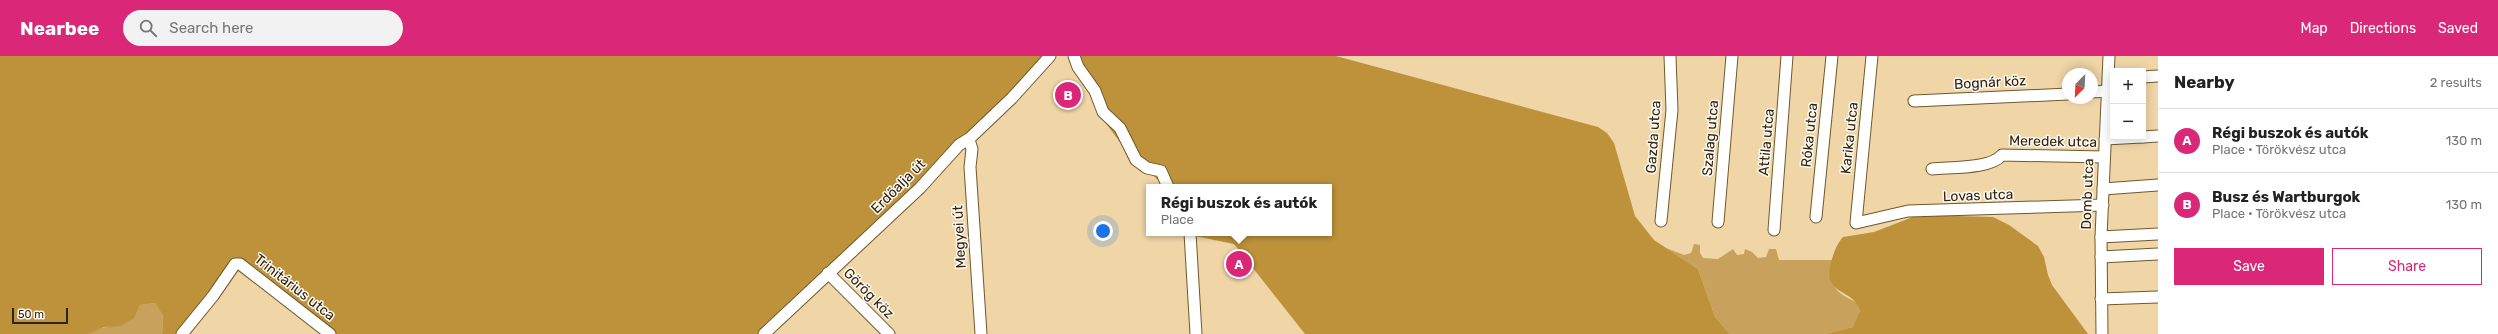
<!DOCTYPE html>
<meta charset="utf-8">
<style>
body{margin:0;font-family:Rubik,sans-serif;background:#f2f2f2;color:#222}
.controls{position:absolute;right:12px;top:12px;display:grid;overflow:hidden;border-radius:0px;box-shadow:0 2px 10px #0003}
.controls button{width:36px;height:36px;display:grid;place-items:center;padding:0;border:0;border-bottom:1px solid #e0e0e0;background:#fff;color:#222;font:20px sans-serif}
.compass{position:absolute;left:2062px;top:12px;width:36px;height:36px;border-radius:50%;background:#fff;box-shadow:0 2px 10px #0003;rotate:204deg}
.scale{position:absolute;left:12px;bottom:10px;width:56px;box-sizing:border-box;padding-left:4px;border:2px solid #2d2311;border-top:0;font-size:11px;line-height:14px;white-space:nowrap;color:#2d2311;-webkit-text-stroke:3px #fff9f0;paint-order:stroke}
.you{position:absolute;left:1103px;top:175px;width:14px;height:14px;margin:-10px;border:3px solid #fff;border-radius:50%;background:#1a73e8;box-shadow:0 0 0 6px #1a73e833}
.badge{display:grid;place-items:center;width:26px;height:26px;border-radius:50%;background:#db2777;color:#fff;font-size:13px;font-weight:700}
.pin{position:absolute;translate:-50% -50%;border:2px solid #fff;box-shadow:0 1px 4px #0006}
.popup{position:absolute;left:1146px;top:128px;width:186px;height:52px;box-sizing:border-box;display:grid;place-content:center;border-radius:0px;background:#fff;filter:drop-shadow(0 1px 3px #0005);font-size:13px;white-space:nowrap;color:#767676}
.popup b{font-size:15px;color:#222}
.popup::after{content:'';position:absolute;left:50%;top:100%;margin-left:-8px;border:8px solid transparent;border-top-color:#fff}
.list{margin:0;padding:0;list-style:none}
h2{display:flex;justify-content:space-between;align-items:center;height:52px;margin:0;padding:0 16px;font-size:17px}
h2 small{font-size:13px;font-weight:400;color:#767676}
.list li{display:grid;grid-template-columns:26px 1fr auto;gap:12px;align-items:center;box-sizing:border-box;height:64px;padding:0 16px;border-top:1px solid #e0e0e0}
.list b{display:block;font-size:15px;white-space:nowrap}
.list p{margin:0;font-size:13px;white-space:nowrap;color:#767676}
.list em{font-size:13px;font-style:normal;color:#767676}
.actions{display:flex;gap:8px;padding:12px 16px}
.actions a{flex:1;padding:9px 0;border:1px solid #db2777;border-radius:0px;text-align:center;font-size:14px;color:#db2777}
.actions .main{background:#db2777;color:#fff}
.icon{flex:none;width:22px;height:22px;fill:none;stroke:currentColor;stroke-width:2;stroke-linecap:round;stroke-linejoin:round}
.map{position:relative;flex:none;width:2158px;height:278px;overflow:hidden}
header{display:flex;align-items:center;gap:24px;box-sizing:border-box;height:56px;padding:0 20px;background:#db2777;color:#fff}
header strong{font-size:19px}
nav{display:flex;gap:22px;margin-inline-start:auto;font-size:14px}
.search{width:280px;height:36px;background:#f2f2f2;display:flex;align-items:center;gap:10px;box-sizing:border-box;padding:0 14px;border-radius:22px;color:#767676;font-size:15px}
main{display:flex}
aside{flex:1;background:#fff}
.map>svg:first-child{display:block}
.green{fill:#c8a25c}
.forest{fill:#bd923b}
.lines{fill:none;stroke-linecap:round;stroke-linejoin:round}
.minor-casing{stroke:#6f582c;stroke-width:13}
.minor{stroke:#fff;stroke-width:11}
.labels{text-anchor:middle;stroke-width:3;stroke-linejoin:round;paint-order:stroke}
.street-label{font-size:14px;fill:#2d2311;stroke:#fff9f0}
</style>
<header>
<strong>Nearbee</strong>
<div class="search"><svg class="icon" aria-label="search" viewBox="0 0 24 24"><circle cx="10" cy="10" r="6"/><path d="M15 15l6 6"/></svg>Search here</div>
<nav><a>Map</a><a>Directions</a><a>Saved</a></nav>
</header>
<main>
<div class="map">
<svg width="2158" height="278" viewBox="0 0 2158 278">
<rect width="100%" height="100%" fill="#f0d5a7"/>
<g class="green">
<path d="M1694 188 1700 189V197L1703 202 1718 203 1733 193 1737 199 1744 198 1745 193 1752 196 1758 202 1766 201 1769 193H1776L1779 204H1832L1829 218C1831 223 1834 231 1838 235 1852 249 1870 242 1853 271L1825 278H1730L1715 261 1698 213 1666 192 1684 199 1691 197Z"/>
<path d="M155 247 163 258 162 278H89C113 263 124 278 140 249Z"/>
</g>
<g class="forest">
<path d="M0 0H1050L764 278H327L242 210 184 278H162L163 259 155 247 140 249 134 262 121 270 104 271 89 278H0Z"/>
<path d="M1076 0H1336L1598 71 1607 77 1614 87 1635 160 1654 184 1698 213 1715 261 1730 278H1305L1234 188 1190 179 1189 177H1329V131H1166C1117 89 1096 62 1076 0Z"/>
<path d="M1918 159 1993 161 2009 169 2038 190 2044 201 2048 219 2052 229 2088 278H1825L1853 271 1860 255C1854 232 1821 240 1831 206 1834 197 1836 189 1843 181L1874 176Z"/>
</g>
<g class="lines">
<defs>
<g id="minor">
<path d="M1074 0 1078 11 1095 35 1103 56 1120 72 1136 104 1147 112 1161 115 1168 131"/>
<path d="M1872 0 1856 167 1908 155 2103 149"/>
<path d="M2143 21 2158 20"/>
<path d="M2092 36 2108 35"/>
<path d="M1914 45 2068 38"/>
<path d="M2143 81 2158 80"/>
<path d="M2105 83 2142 81"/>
<path d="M969 84 972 93 970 111 981 278"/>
<path d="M1932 113C1950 111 1991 113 2002 99L2104 101"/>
<path d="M2103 133 2158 129"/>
<path d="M1816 161 1832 0"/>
<path d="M1661 165 1672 54 1670 0"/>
<path d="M1718 166 1732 0"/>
<path d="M1774 174 1787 0"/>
<path d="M1190 177 1196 278"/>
<path d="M2101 181 2158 178"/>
<path d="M2101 201 2158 198"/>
<path d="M828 217 889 278"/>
<path d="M2101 243 2158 241"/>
<path d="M182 278 213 240 235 208H240L330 278"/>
<path d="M764 278 920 132 959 89 970 82 1012 42 1050 0"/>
<path d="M2102 278 2101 181 2109 0"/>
</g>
</defs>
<use href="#minor" class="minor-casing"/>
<use href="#minor" class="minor"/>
</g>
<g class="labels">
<g class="street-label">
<text transform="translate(1990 26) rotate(-3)" y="5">Bognár köz</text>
<text transform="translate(1809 79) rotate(-84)" y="5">Róka utca</text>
<text transform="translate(1653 81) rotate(-86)" y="5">Gazda utca</text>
<text transform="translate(1710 82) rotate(-85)" y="5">Szalag utca</text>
<text transform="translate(1849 82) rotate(-84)" y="5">Karika utca</text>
<text transform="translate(2053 85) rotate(1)" y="5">Meredek utca</text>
<text transform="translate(1766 86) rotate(-85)" y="5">Attila utca</text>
<text transform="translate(898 130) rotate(-45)" y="5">Erdőalja út</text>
<text transform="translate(2087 138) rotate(-88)" y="5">Domb utca</text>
<text transform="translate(1978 139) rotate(-2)" y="5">Lovas utca</text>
<text transform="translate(959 181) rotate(-93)" y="5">Megyei út</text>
<text transform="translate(295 231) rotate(38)" y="5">Trinitárius utca</text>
<text transform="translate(869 237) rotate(45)" y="5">Görög köz</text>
</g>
</g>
</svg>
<div class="controls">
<button>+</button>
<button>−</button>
</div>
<svg class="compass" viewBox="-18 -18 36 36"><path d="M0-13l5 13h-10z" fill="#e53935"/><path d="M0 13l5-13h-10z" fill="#767676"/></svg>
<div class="scale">50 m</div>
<div class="you"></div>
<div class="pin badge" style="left:1239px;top:208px">A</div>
<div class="popup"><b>Régi buszok és autók</b>Place</div>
<div class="pin badge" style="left:1068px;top:39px">B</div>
</div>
<aside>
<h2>Nearby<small>2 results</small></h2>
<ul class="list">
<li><span class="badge">A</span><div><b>Régi buszok és autók</b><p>Place · Törökvész utca</p></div><em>130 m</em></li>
<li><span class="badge">B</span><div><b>Busz és Wartburgok</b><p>Place · Törökvész utca</p></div><em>130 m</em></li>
</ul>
<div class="actions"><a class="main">Save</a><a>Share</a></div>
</aside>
</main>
